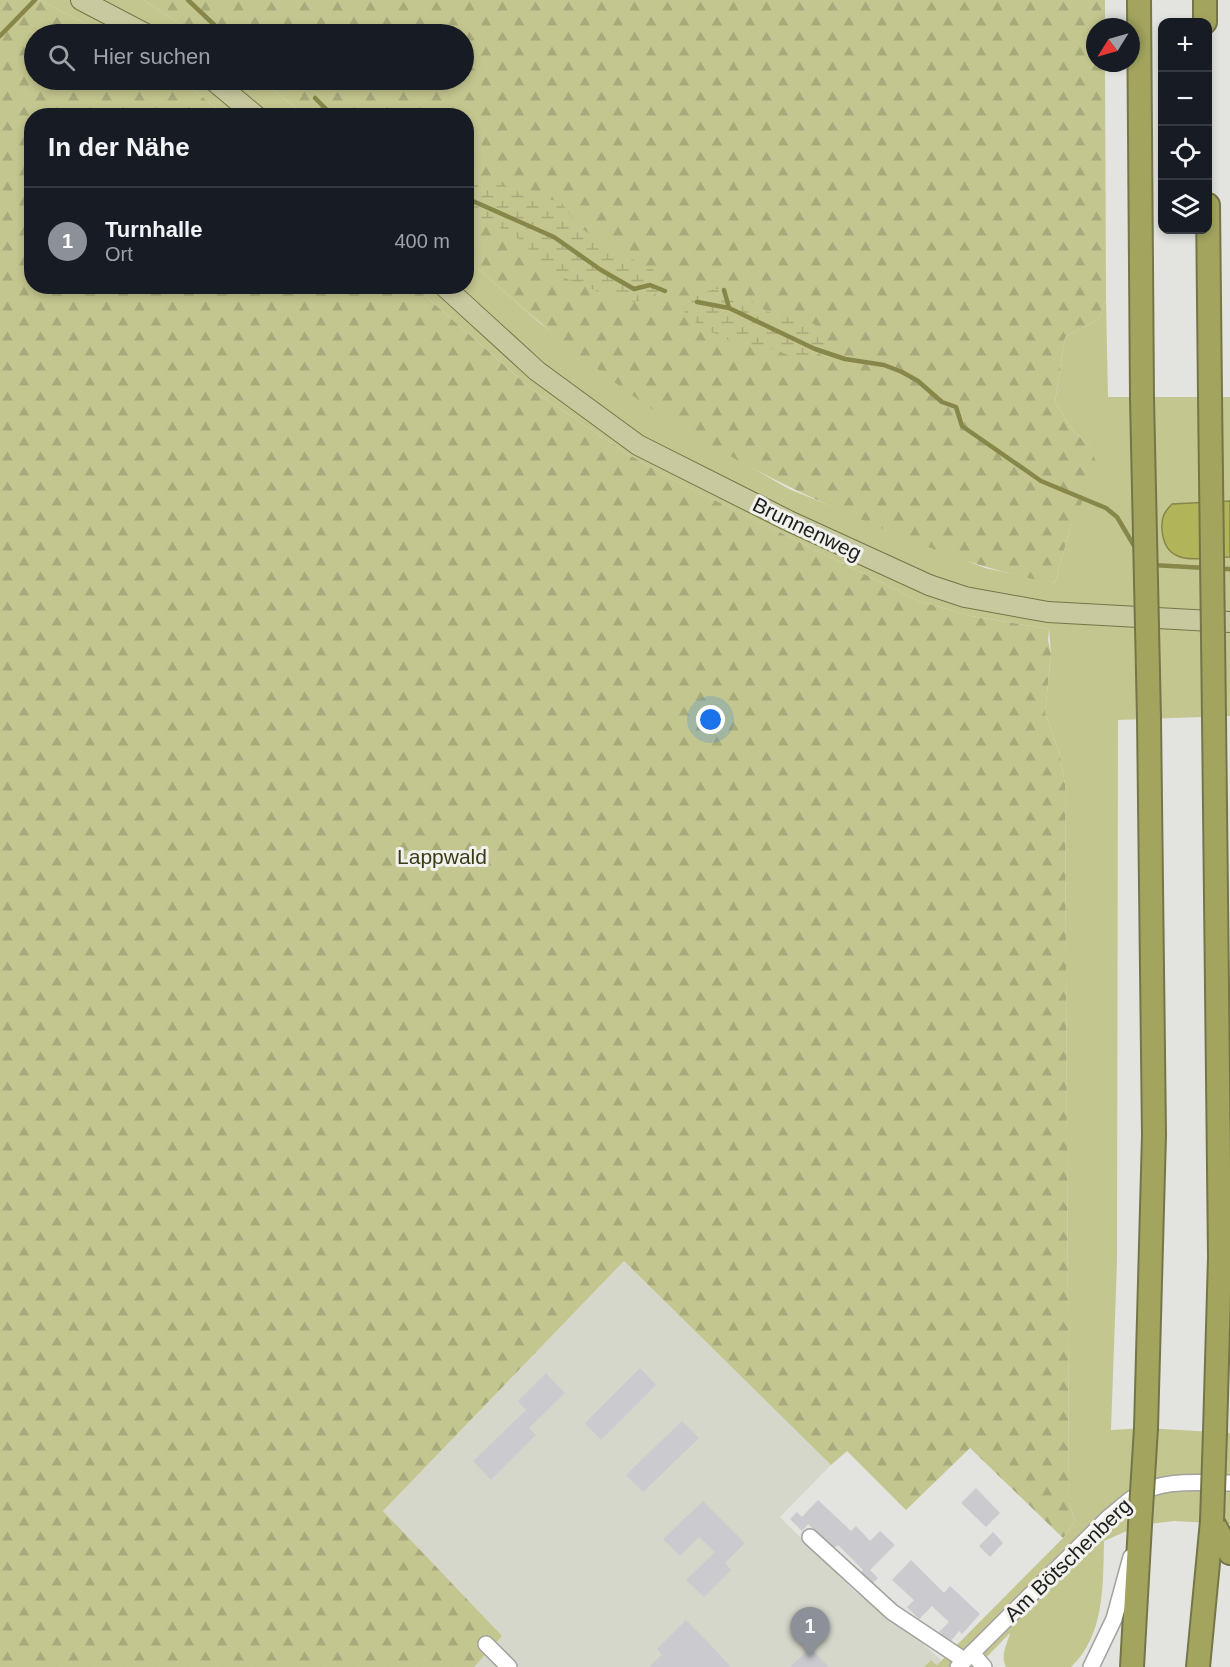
<!DOCTYPE html>
<html lang="de">
<meta charset="utf-8">
<style>
body{margin:0;font-family:Arial,sans-serif;background:#242831;color:#f1f3f6}
.controls{position:absolute;right:18px;top:18px;display:grid;overflow:hidden;border-radius:12px;box-shadow:0 3px 9px #0003}
.controls button{width:54px;height:54px;display:grid;place-items:center;padding:0;border:0;border-bottom:2px solid #363941;background:#171b24;color:#f1f3f6;font:30px sans-serif}
.compass{position:absolute;left:1086px;top:18px;width:54px;height:54px;border-radius:50%;background:#171b24;box-shadow:0 3px 9px #0003;rotate:233deg}
.you{position:absolute;left:711px;top:720px;width:21px;height:21px;margin:-15px;border:4px solid #fff;border-radius:50%;background:#1a73e8;box-shadow:0 0 0 9px #1a73e833}
.badge{display:grid;place-items:center;width:39px;height:39px;border-radius:50%;background:#8c9099;color:#fff;font-size:20px;font-weight:700}
.pin{position:absolute;translate:-50% -50px;filter:drop-shadow(0 2px 3px #0008)}
.pin::after{content:'';position:absolute;top:32px;width:21px;height:18px;background:inherit;clip-path:polygon(0 0,100% 0,50% 100%)}
.list{margin:0;padding:0;list-style:none}
h2{display:flex;justify-content:space-between;align-items:center;height:78px;margin:0;padding:0 24px;font-size:26px}
h2 small{font-size:20px;font-weight:400;color:#9ea1a6}
.list li{display:grid;grid-template-columns:39px 1fr auto;gap:18px;align-items:center;box-sizing:border-box;height:108px;padding:0 24px;border-top:2px solid #363941}
.list b{display:block;font-size:22px;white-space:nowrap}
.list p{margin:0;font-size:20px;white-space:nowrap;color:#9ea1a6}
.list em{font-size:20px;font-style:normal;color:#9ea1a6}
.icon{flex:none;width:33px;height:33px;fill:none;stroke:currentColor;stroke-width:2;stroke-linecap:round;stroke-linejoin:round}
.map{position:relative;flex:none;width:1230px;height:1667px;overflow:hidden}
.search{position:absolute;background:#171b24;box-shadow:0 3px 9px #0003;left:24px;top:24px;width:450px;height:66px;display:flex;align-items:center;gap:15px;box-sizing:border-box;padding:0 21px;border-radius:33px;color:#9ea1a6;font-size:22px}
.panel{position:absolute;background:#171b24;box-shadow:0 3px 9px #0003;left:24px;top:108px;width:450px;height:186px;border-radius:24px}
.map>svg:first-child{display:block}
.built{fill:#d6d7cb}
.grass{fill:#c4c68f}
.forest{fill:url(#forest-firs)}
.wetland{fill:url(#wetland-marsh)}
.water{fill:#b2b45a;stroke:#868748;stroke-width:1.5}
.lines{fill:none;stroke-linecap:round;stroke-linejoin:round}
.stream{stroke:#868748;stroke-width:4.5}
.building{fill:#cacacf}
.minor-casing{stroke:#a2a29e;stroke-width:18}
.major-casing{stroke:#747648;stroke-width:22}
.highway-casing{stroke:#747648;stroke-width:26}
.minor{stroke:#fff;stroke-width:15}
.major{stroke:#c8c99f;stroke-width:20}
.highway{stroke:#a3a55f;stroke-width:22}
.highway-bridge-casing{stroke:#747648;stroke-width:26;stroke-linecap:butt}
.highway-bridge{stroke:#a3a55f;stroke-width:22}
.labels{text-anchor:middle;stroke-width:6;stroke-linejoin:round;paint-order:stroke}
.street-label{font-size:21px;fill:#1e1e1d;stroke:#f1f1ed}
.park-label{font-size:21px;fill:#3b3c16;stroke:#f1f1ed}
</style>
<div class="map">
<svg width="1230" height="1667" viewBox="0 0 1230 1667">
<defs>
<pattern id="forest-firs" width="22" height="20" patternUnits="userSpaceOnUse" patternTransform="scale(1.5)"><rect width="22" height="20" fill="#c4c68f"/><path d="M5 1l3.5 6h-7zM16 11l3.5 6h-7z" fill="#a8aa7b"/></pattern>
<pattern id="wetland-marsh" width="20" height="14" patternUnits="userSpaceOnUse" patternTransform="scale(1.5)"><rect width="20" height="14" fill="#c4c68f"/><path d="M1 5h8M5 5V1M11 12h8M15 12V8" fill="none" stroke="#a8aa7b"/></pattern>
</defs>
<rect width="100%" height="100%" fill="#e3e4df"/>
<path class="built" d="M624 1261 831 1465 780 1517 853 1590 907 1629 941 1660 937 1665 931 1660 924 1667H474L501 1636 383 1511Z"/>
<g class="grass">
<path d="M39 0H143L197 34H106Z"/>
<path d="M181 80H262L304 115H225Z"/>
<path d="M467 259 541 324 675 424 789 489 985 568 1055 583 1070 528 1078 508 1090 446 1073 431 1055 402 1065 337 1099 319 1106 299 1108 397H1230V716L1118 720 1117 1262 1111 1430 1146 1428 1230 1433V1524L1174 1521 1140 1525 1104 1541C1103 1584 1105 1635 1071 1667H1006C1000 1655 1007 1645 1010 1633L977 1667H924L931 1660 937 1665 1063 1538 1075 1521 1069 1503 1065 784 1059 751 1045 713 1051 654 1049 629 971 616 919 601 672 479 631 456 535 392 415 287 466 286Z"/>
</g>
<g class="forest">
<path d="M0 0H39L106 34H34V80H181L225 115 32 116V286L415 287 535 392 631 456 672 479 919 601 971 616 1049 629 1048 640 1051 654 1045 713 1059 751 1065 784 1069 1503 1075 1521 1063 1538 970 1448 906 1510 847 1451 831 1465 624 1261 383 1511 502 1636 474 1667H0Z"/>
<path d="M143 0H1105V27H1095V63H1105L1106 299 1099 319 1065 337 1055 402 1073 431 1090 446 1096 462 1089 487 1070 528 1055 583C992 573 933 550 874 525 806 496 739 464 676 425 601 377 533 317 467 259L466 116 304 115 262 80H464V34H197Z"/>
</g>
<g class="wetland">
<path d="M467 177 477 183 501 184 519 192 561 202 580 228 644 266 651 268 665 281V286L647 300 629 302 616 299 555 274 515 236 498 227 467 220Z"/>
<path d="M715 289C749 289 746 302 773 314 792 324 801 308 823 333L826 349 809 360C793 359 780 351 765 346 758 344 753 346 747 345 733 345 681 320 683 306L700 294Z"/>
</g>
<path class="water" d="M1230 501V557C1200 557 1165 569 1162 530 1161 518 1164 512 1172 504Z"/>
<g class="lines">
<g class="stream">
<path d="M188 0 224 34"/>
<path d="M0 36 35 0"/>
<path d="M315 98 333 116"/>
<path d="M466 198 554 237 601 270 634 289 650 285 665 291"/>
<path d="M724 290 729 308"/>
<path d="M697 302 729 308 815 349 845 359 884 365 902 372 918 381 942 402 956 407 962 426 1041 481 1106 508 1117 517 1136 549"/>
<path d="M1152 565 1206 568"/>
<path d="M1218 569H1230"/>
</g>
</g>
<g class="building">
<path d="M640 1368 656 1385 601 1440 585 1423Z"/>
<path d="M546 1373 565 1393 529 1428 536 1435 491 1480 473 1461 526 1410 518 1401Z"/>
<path d="M682 1421 699 1438 643 1492 626 1475Z"/>
<path d="M976 1488 1000 1513 986 1527 961 1503Z"/>
<path d="M818 1500 851 1531 856 1526 870 1541 880 1531 895 1545 870 1570 878 1578 869 1587 858 1577 863 1570 838 1545 834 1548 808 1524 802 1531 790 1519 797 1512 802 1517Z"/>
<path d="M703 1501 745 1543 725 1563 731 1570 704 1597 686 1580 715 1552 699 1537 680 1556 663 1539Z"/>
<path d="M993 1532 1003 1543 990 1557 979 1546Z"/>
<path d="M911 1560 944 1593 950 1586 980 1614 962 1634 959 1631 950 1642 939 1632 949 1622 932 1606 919 1619 907 1607 914 1600 892 1580Z"/>
<path d="M686 1620 702 1636 731 1667H649L662 1655 657 1649Z"/>
<path d="M810 1648 829 1667H790Z"/>
</g>
<g class="lines">
<defs>
<g id="minor">
<path d="M810 1537 892 1612 964 1660"/>
<path d="M486 1644 509 1667"/>
<path d="M972 1653 984 1667"/>
<path d="M958 1667 1108 1518C1117 1511 1125 1503 1134 1497 1161 1478 1199 1483 1230 1483"/>
<path d="M1091 1667 1114 1619 1131 1557"/>
</g>
<g id="major">
<path d="M81 0 146 34"/>
<path d="M213 80 256 116"/>
<path d="M444 286 537 371 638 445 789 521 929 585 965 597 1048 612 1230 622"/>
</g>
<g id="highway">
<path d="M1139 0 1142 398"/>
<path d="M1205 0V22"/>
<path d="M1208 205 1210 396"/>
<path d="M1214 717 1220 1257 1215 1432"/>
<path d="M1146 1428 1154 1135 1149 718"/>
<path d="M1212 1521 1230 1553"/>
<path d="M1132 1667 1140 1525"/>
<path d="M1198 1667 1212 1521"/>
</g>
</defs>
<use href="#minor" class="minor-casing"/>
<use href="#major" class="major-casing"/>
<use href="#highway" class="highway-casing"/>
<use href="#minor" class="minor"/>
<use href="#major" class="major"/>
<use href="#highway" class="highway"/>
<defs>
<g id="highway-bridge">
<path d="M1210 396 1214 717"/>
<path d="M1142 398 1149 718"/>
<path d="M1212 1521 1215 1432"/>
<path d="M1140 1525 1146 1428"/>
</g>
</defs>
<use href="#highway-bridge" class="highway-bridge-casing"/>
<use href="#highway-bridge" class="highway-bridge"/>
</g>
<g class="labels">
<g class="street-label">
<text transform="translate(807 529) rotate(26)" y="7">Brunnenweg</text>
<text transform="translate(1068 1560) rotate(-44)" y="7">Am Bötschenberg</text>
</g>
<g class="park-label">
<text x="442" y="864">Lappwald</text>
</g>
</g>
</svg>
<div class="controls">
<button>+</button>
<button>−</button>
<button><svg class="icon" aria-label="locate" viewBox="0 0 24 24"><circle cx="12" cy="12" r="6"/><path d="M12 2v4M12 18v4M2 12h4M18 12h4"/></svg></button>
<button><svg class="icon" aria-label="layers" viewBox="0 0 24 24"><path d="M12 4l9 5-9 5-9-5zM3 14l9 5 9-5"/></svg></button>
</div>
<svg class="compass" viewBox="-18 -18 36 36"><path d="M0-13l5 13h-10z" fill="#e53935"/><path d="M0 13l5-13h-10z" fill="#9ea1a6"/></svg>
<div class="you"></div>
<div class="pin badge" style="left:810px;top:1657px">1</div>
<div class="search"><svg class="icon" aria-label="search" viewBox="0 0 24 24"><circle cx="10" cy="10" r="6"/><path d="M15 15l6 6"/></svg>Hier suchen</div>
<section class="panel">
<h2>In der Nähe<small></small></h2>
<ul class="list">
<li><span class="badge">1</span><div><b>Turnhalle</b><p>Ort</p></div><em>400 m</em></li>
</ul>
</section>
</div>
